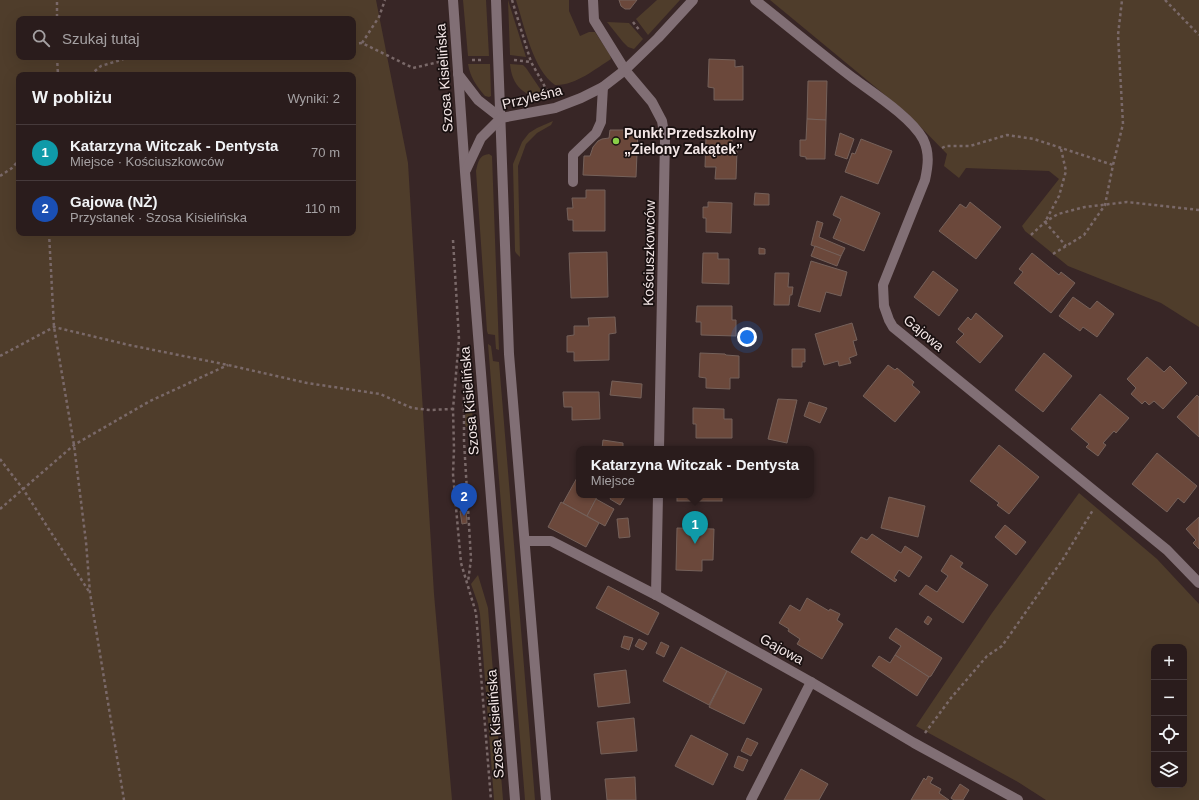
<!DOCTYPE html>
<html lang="pl">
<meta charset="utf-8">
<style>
body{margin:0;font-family:Helvetica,sans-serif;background:#322525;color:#f1f3f6}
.controls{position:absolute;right:12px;bottom:12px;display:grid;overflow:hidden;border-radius:8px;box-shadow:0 4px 16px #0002}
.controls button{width:36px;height:36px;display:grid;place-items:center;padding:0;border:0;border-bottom:1px solid #463a3b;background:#2a1c1c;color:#f1f3f6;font:20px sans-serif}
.you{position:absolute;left:747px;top:337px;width:14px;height:14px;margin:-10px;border:3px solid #fff;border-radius:50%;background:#1a73e8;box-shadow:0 0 0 6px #1a73e833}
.badge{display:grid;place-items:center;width:26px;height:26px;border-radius:50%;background:#db2777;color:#fff;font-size:13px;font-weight:700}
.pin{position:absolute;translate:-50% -33px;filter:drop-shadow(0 1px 2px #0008)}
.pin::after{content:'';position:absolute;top:21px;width:14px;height:12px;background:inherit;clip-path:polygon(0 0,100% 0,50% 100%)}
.popup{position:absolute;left:576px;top:446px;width:238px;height:52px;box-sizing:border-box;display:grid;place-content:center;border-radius:8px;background:#2a1c1c;filter:drop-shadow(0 1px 3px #0005);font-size:13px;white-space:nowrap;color:#a5a1a3}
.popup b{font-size:15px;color:#f1f3f6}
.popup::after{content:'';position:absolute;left:50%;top:100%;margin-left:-8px;border:8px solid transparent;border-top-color:#2a1c1c}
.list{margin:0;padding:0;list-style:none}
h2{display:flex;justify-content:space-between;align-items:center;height:52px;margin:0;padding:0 16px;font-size:17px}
h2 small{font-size:13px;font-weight:400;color:#a5a1a3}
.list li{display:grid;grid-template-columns:26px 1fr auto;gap:12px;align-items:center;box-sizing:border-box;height:56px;padding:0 16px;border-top:1px solid #463a3b}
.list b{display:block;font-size:15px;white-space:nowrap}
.list p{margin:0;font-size:13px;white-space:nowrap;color:#a5a1a3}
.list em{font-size:13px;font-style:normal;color:#a5a1a3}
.icon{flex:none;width:22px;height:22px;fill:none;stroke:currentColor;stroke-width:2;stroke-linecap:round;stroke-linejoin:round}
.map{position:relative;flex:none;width:1199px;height:800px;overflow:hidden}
.search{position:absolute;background:#2a1c1c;box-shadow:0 4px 16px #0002;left:16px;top:16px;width:340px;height:44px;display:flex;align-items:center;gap:10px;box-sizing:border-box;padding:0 14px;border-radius:8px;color:#a5a1a3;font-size:15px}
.panel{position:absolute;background:#2a1c1c;box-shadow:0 4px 16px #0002;left:16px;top:72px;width:340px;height:164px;border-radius:8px}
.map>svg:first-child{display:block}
.green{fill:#4f3d2b;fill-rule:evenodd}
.building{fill:#6b483b;stroke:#75615a}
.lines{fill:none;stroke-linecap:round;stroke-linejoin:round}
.path{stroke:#7a6969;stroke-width:2.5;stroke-dasharray:3 3;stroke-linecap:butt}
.minor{stroke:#816f75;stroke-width:10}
.poi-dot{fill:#89cf48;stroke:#1a1111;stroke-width:1.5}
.labels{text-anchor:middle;stroke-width:3.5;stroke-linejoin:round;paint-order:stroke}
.street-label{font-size:14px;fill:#f3e6e6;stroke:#1a1111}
.poi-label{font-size:14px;font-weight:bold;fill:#f3e6e6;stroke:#1a1111;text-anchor:start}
</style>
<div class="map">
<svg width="1199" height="800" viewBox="0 0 1199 800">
<rect width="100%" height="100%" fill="#382626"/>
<g class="green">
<path d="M0 0H376L408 163 434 594 452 800H0ZM19 19H353V57H19ZM19 75H353V233H19Z"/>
<path d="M463 0H486L489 56H468Z"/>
<path d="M508 0 526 57 510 55Z"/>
<path d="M516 0H569V11L580 36 589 32H595L610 55 611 59C595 69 575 86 555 85 533 70 524 25 516 0Z"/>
<path d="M657 0H680L648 35 636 19Z"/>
<path d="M770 0H1199V327L1161 303 1068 266 1025 231 1022 226 1059 179 1049 171 966 168 959 178 944 166 947 154 908 114Z"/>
<path d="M607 22 629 23 643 39 634 49 628 47 623 42Z"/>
<path d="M468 64H490L491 96 489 97 485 96C477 87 470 77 468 64Z"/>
<path d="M510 64 523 65 526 68 547 99C524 97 512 86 510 64Z"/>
<path d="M553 121 551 125 537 133 526 144 518 166 520 257 516 253 515 251 513 164 522 142 529 133 537 128Z"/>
<path d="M489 154 492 156 499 350 496 349 495 335 488 334 487 331 476 171C478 162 479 155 489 154Z"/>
<path d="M488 344 491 346 493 361 499 362 535 800H525Z"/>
<path d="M468 358 469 360 473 407 470 431 465 425Z"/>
<path d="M1079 493 1157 559 1199 604V800H1046L1018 782 916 726 992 613ZM1154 647H1184V785H1154Z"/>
<path d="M478 575 488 608 503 800H494L480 614 478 604 471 584Z"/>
</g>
<g class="building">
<path d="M619 0H637L630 9H625L621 6Z"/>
<path d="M709 59 735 60V67L743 66V100H714V88L708 87Z"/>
<path d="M808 81H827L826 120 807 119Z"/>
<path d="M807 119 826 120 825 159H806V157L800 156V140H806Z"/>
<path d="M610 130H638L636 177 583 175 584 156H590L593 147 598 141 602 139 609 138Z"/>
<path d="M840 133 854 139 847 159 835 155Z"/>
<path d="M706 138 732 139V151H737L736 179H715L716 167H705Z"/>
<path d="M861 139 892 151 878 184 845 172 852 153 855 154Z"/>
<path d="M586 190H605V231H573V220H568L567 208H573L572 198H586Z"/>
<path d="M755 193 769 194V205H754Z"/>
<path d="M841 196 880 213 864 251 833 238 841 219 833 215Z"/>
<path d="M708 202 732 203 731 233 706 232V218H703V207H708Z"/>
<path d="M970 202 1001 227 976 259 939 231 960 204 966 208Z"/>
<path d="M817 221 823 223 819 237 845 248 841 256 811 245Z"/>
<path d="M815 246 841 256 837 266 811 256Z"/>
<path d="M759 248 765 249V254H759Z"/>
<path d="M607 252 608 297 571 298 569 253Z"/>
<path d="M703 253H718V259H729V284L702 283Z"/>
<path d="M1032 253 1059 275 1061 272 1075 283 1051 313 1014 283 1023 272 1019 269Z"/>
<path d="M811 261 847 272 841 296 826 292 820 312 798 306Z"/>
<path d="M933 271 958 290 939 316 914 297Z"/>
<path d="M775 273H789L788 287H793L792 295H790L789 305H774Z"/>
<path d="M1073 297 1090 309 1097 301 1114 314 1097 337 1083 327 1080 331 1059 316Z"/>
<path d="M697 306H732V320H736V336L701 335V322H696Z"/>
<path d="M976 313 1003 336 980 363 956 342 964 334 958 329 968 317 971 320Z"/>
<path d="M615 317 616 333 609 334V360L574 361V352H567V336L574 335V326H589L588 318Z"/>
<path d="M852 323 857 340 853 341 857 355 849 358 851 363 839 366 838 361 824 365 815 334Z"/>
<path d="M792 349H805V362H802V367H792Z"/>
<path d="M700 353 725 354 726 355 739 356V378H730V389L706 388V378L699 377Z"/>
<path d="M1044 353 1072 376 1043 412 1015 390Z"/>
<path d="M1147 357 1164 372 1170 366 1187 383 1163 409 1154 401 1149 405 1145 401 1142 404 1131 394 1136 388 1127 379Z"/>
<path d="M888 365 895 370 897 368 914 382 912 385 920 392 895 422 863 396Z"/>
<path d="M612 381 642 384 641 398 610 395Z"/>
<path d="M563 392H599L600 419 572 420V407H564Z"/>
<path d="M1100 394 1129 418 1116 433 1114 431 1103 443 1106 445 1098 456 1086 447 1089 444 1071 429Z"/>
<path d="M1197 395 1199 397V437L1177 417Z"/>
<path d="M778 399 797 400 787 443 768 439Z"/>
<path d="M809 402 827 408 820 423 804 416Z"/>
<path d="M693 408 724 409V419H732V438H696V424H693Z"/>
<path d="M603 440 623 443V449H602Z"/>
<path d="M999 445 1039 477 1009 514 997 505 999 503 970 481Z"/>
<path d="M1157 453 1197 486 1184 503 1178 498 1167 512 1132 484Z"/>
<path d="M578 476 579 477V495H598L587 516 563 503Z"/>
<path d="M612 495H626L620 505 610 499Z"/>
<rect x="677" y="495" width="45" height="6"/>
<path d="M889 497 925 506 918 537 881 528Z"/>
<path d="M596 499 614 509 605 526 587 516Z"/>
<path d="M561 502 599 523 586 547 548 527Z"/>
<path d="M466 510 467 523 462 524 460 511Z"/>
<path d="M1199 517V549L1193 543 1196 540 1186 529Z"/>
<path d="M628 518 630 537 619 538 617 519Z"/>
<path d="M1005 525 1026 542 1016 555 995 537Z"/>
<path d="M677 528 714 529 713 560H702V571L676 570Z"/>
<path d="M872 534 901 553 905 546 922 557 909 577 899 570 894 578 897 580 895 582 851 552 861 537 867 540Z"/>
<path d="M951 555 963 563 960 567 988 585 963 623 919 594 926 585 937 592 948 576 941 571Z"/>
<path d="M608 586 659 613 648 635 596 608Z"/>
<path d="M807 598 829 611 830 609 840 614 837 620 843 624 822 659 797 644 800 639 788 631 789 629 779 623 790 605 800 611Z"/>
<path d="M928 616 932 619 928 625 924 622Z"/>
<path d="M896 628 942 658 931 676 929 677 895 655 901 646 889 638Z"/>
<path d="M624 636 633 638 629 650 621 647Z"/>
<path d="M639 639 647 643 643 650 635 646Z"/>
<path d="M661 642 669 646 664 657 656 653Z"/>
<path d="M681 647 727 671 709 705 663 681Z"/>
<path d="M895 655 929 677 917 696 872 666 879 656 890 663Z"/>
<path d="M626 670 630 703 598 707 594 674Z"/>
<path d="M727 671 762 689 744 724 709 707Z"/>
<path d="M634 718 637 751 601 754 597 722Z"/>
<path d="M691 735 728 754 713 785 675 766Z"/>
<path d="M747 738 758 743 751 756 741 751Z"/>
<path d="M738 756 748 760 743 771 734 767Z"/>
<path d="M801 769 828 784 819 800H784Z"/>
<path d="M928 776 933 778 930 783 941 789 939 793 949 800H911L924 778 926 780Z"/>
<path d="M635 777 636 800H607L605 779Z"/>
<path d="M960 784 969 790 963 800H954L951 798Z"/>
</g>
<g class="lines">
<g class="path">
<path d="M512 0 531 62 549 94"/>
<path d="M1165 0 1199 35"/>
<path d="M57 2V19"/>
<path d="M633 22 640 31"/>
<path d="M362 43 379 17 385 0"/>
<path d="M353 44 362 43 413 68 443 61"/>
<path d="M57 57 58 75"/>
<path d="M472 60H483"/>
<path d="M514 60 531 62"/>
<path d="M90 75 101 66 130 57"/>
<path d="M942 148 946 146H970L1007 135 1034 139 1113 165"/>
<path d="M1061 149 1066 171 1059 196 1045 222 1066 246"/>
<path d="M0 176 12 168 19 160"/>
<path d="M49 233 54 327 74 445 86 542 90 593 124 800"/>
<path d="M1031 235 1045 222 1058 214 1085 207 1127 202 1199 210"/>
<path d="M453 240 459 339 453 409 454 449 453 474 461 563 476 613 491 800"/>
<path d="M1053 254 1084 235 1105 205 1113 165 1123 124 1118 35 1122 0"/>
<path d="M0 356 54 327 129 345 228 365 307 383 380 394 412 408 430 410 453 409"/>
<path d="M464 367V441L471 559 468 582"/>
<path d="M0 459 23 489 90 593"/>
<path d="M0 509 74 445 150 401 228 365"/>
<path d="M925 733 951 698 987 656 1002 646 1063 559 1093 510"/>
</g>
<g class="minor">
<path d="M453 0 465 172 515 800"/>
<path d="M496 0 509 354 546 800"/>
<path d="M593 0 594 20 625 70 652 102 662 121 665 139 659 449"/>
<path d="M755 0C788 26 820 53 853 78 873 93 911 117 923 139 930 153 928 166 925 180L883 285 884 306 889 320 893 327 1167 550 1199 583"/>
<path d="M458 74 478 100 501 118"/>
<path d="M466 170 481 138 501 118 555 108 581 98 603 87 625 70 658 38 693 0"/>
<path d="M573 182V155L596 133 601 122 603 87"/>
<path d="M525 541H551L656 595 811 682 914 743 1018 800"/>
<path d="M656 595 658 495"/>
<path d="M751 800 811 682"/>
</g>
</g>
<circle class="poi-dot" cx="616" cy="141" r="4"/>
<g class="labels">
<g class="street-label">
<text transform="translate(444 78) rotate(-94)" y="5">Szosa Kisielińska</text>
<text transform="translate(532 97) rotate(-14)" y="5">Przyleśna</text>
<text transform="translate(649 253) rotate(-89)" y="5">Kościuszkowców</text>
<text transform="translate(924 333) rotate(40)" y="5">Gajowa</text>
<text transform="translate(469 401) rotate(-95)" y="5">Szosa Kisielińska</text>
<text transform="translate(782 649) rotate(29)" y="5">Gajowa</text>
<text transform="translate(495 724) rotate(-94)" y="5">Szosa Kisielińska</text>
</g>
<g class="poi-label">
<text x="624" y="138">Punkt Przedszkolny<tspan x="624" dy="16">„Zielony Zakątek”</tspan></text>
</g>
</g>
</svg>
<div class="controls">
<button>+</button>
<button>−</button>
<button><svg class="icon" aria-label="locate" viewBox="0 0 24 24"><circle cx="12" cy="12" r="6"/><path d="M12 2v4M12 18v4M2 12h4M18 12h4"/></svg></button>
<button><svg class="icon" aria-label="layers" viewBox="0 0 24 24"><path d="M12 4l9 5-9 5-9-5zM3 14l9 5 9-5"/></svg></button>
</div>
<div class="you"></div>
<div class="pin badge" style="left:695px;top:544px;background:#0f9aa8">1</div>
<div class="popup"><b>Katarzyna Witczak - Dentysta</b>Miejsce</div>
<div class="pin badge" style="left:464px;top:516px;background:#1a4fb4">2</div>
<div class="search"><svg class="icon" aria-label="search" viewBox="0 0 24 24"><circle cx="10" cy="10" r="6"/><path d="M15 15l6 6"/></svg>Szukaj tutaj</div>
<section class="panel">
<h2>W pobliżu<small>Wyniki: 2</small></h2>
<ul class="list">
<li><span class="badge" style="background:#0f9aa8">1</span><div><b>Katarzyna Witczak - Dentysta</b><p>Miejsce · Kościuszkowców</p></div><em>70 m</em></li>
<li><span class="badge" style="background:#1a4fb4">2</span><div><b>Gajowa (NŻ)</b><p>Przystanek · Szosa Kisielińska</p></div><em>110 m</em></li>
</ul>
</section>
</div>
